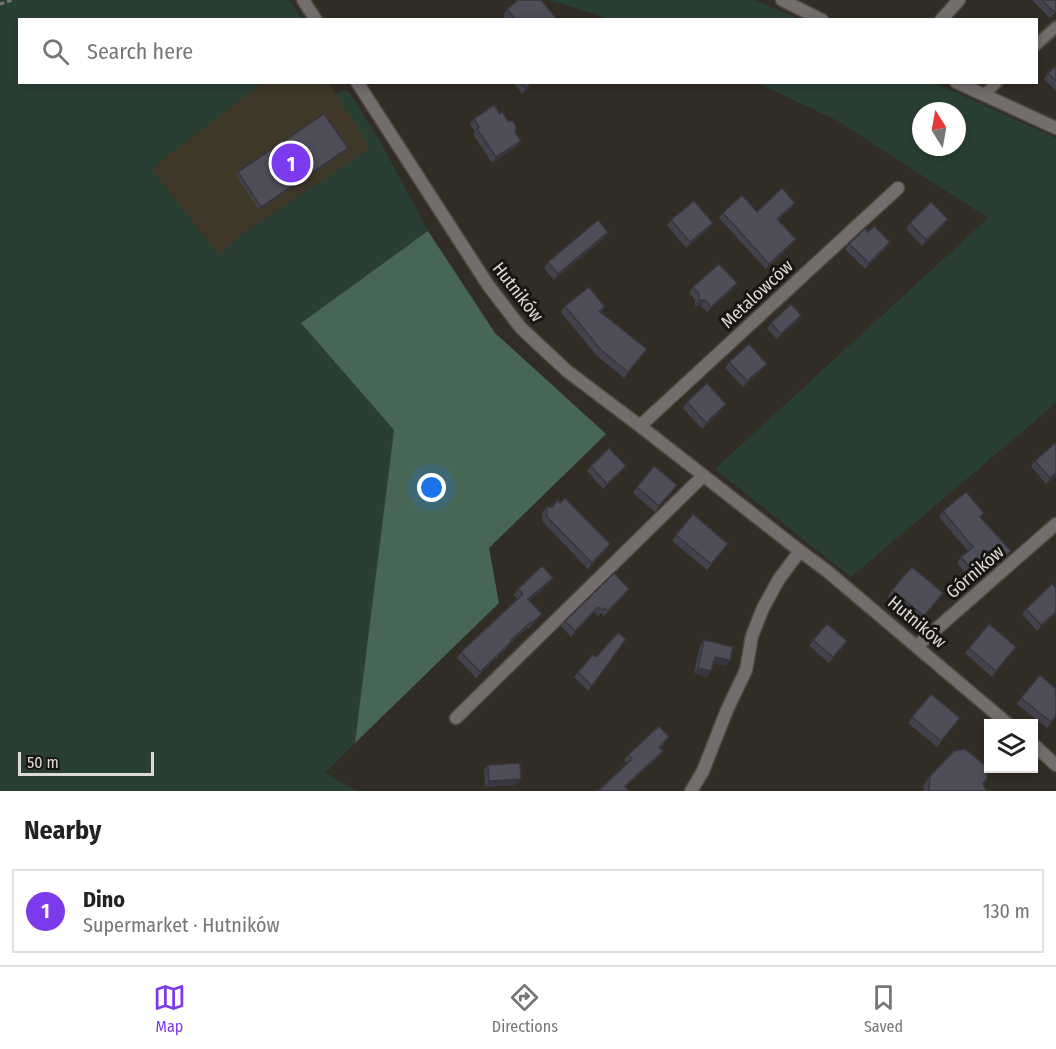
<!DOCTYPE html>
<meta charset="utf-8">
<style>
body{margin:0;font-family:"Fira Sans Condensed",sans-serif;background:#f2f2f2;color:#222}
.controls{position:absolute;right:18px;bottom:18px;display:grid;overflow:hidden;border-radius:0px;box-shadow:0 3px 9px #0003}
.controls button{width:54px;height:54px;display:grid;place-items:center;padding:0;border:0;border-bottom:2px solid #e0e0e0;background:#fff;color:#222;font:30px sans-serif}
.compass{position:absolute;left:912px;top:102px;width:54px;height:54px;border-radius:50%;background:#fff;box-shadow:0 3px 9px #0003;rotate:349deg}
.scale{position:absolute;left:18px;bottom:15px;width:136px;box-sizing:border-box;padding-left:6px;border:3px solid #dedbd5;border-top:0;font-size:16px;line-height:21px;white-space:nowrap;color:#dedbd5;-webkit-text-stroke:4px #181612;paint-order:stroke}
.you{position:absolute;left:432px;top:488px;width:21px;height:21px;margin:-15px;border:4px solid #fff;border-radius:50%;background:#1a73e8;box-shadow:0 0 0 9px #1a73e833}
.badge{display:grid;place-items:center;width:39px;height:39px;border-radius:50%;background:#7c3aed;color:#fff;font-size:20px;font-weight:700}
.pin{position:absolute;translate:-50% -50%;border:3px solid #fff;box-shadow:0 2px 6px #0006}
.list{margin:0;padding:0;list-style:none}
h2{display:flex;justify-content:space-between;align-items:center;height:78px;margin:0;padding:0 24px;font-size:26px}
h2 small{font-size:20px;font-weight:400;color:#767676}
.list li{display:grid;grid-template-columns:39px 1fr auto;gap:18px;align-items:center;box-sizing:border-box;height:84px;margin:0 12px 12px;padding:0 12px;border:2px solid #e0e0e0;border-radius:0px}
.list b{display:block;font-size:22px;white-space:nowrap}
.list p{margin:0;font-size:20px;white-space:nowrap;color:#767676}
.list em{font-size:20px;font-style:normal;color:#767676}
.icon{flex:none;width:33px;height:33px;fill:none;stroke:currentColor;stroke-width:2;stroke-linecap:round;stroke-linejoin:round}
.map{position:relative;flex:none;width:1056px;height:791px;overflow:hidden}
.search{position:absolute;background:#fff;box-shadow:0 3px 9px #0003;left:18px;right:18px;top:18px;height:66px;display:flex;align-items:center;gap:15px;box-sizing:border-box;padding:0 21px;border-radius:0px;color:#767676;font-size:22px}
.sheet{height:174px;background:#fff}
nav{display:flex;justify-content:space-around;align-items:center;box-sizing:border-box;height:84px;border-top:2px solid #e0e0e0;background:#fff;font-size:16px;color:#767676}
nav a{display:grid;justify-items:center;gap:3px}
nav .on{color:#7c3aed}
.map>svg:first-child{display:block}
.built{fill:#3f3728}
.green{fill:#2a3f34;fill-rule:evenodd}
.forest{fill:#486656}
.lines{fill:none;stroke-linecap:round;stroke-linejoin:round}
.service-casing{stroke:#4e4940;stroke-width:14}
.minor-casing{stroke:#4e4940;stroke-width:15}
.path{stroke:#7a756e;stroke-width:3;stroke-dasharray:4.5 3;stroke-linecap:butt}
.service{stroke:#736d6c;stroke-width:10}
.minor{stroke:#736d6c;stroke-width:12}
.wall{fill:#43424c}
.shaded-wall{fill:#37363e}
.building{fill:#4e4d58;stroke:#37363e;stroke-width:1.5}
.labels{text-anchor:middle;stroke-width:6;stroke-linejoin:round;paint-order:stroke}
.street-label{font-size:18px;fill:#dedbd5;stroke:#181612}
</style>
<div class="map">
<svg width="1056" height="791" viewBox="0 0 1056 791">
<rect width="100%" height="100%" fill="#322d24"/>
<path class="built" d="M262 83H329L371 148 241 235 219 255 151 169Z"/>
<g class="green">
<path d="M0 0H289L302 19 20 20V82L262 83 151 169 219 255 241 235 370 148 336 94 345 90 349 92 380 141 428 231 301 323 394 430 355 743 325 773 357 791H0Z"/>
<path d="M548 0H753L800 19H608L576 8Z"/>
<path d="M757 83H935L1056 138V403L851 577 715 469 988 218 838 121ZM921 111H957V147H921Z"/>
</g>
<path class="forest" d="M428 231 495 333 606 434 489 548 499 603 355 743 394 430 301 323Z"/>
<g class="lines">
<defs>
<g id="service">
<path d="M1036 45 1056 27"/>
<path d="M984 95 997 82"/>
</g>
<g id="minor">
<path d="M303 0 316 20"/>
<path d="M782 0 822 20"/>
<path d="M941 20 959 0"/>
<path d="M357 82 488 285 521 328 567 371 640 426 800 551 827 571 1008 724"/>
<path d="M956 82 1056 128"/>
<path d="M640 426 898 188"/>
<path d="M917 646 1056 524"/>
<path d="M456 718 703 476"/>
<path d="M1034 745 1056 765"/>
<path d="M691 791 703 771 727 710 746 670 752 636 763 608 779 579 800 551"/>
</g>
</defs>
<use href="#service" class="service-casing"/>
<use href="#minor" class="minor-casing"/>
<path class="path" d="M0 4 12 0"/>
<use href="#service" class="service"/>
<use href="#minor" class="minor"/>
</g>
<g class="wall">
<path d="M1032 0H1056V12L1050 18Z"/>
<path d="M507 9 557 20H507L503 15Z"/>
<path d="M1056 66V91L1044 79 1048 73Z"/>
<path d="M513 82H534L522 94Z"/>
<path d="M500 114 515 132 517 146 492 163 473 134 475 132 470 124 474 119Z"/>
<path d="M346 151 259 210 236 175 238 172Z"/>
<path d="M791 208 778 220 792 245 766 269 719 218 723 213 757 212Z"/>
<path d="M671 220 709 229 686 248 667 225Z"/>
<path d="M910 223 944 225 922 246 906 229Z"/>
<path d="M608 232 604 238 554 280 544 268 548 262Z"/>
<path d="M868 232 890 242 886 248 865 269 845 249 849 244Z"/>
<path d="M693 287 733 289 707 312 701 306H695V300L689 293Z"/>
<path d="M565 306 605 307 601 312 647 349 624 378 597 356 561 312Z"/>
<path d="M801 315 797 321 777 339 767 329 771 323Z"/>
<path d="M729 362 767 364 763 369 743 387 725 368Z"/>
<path d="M687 402 726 404 722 410 702 429 683 408Z"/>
<path d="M1056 442V476L1046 484 1031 466 1035 461Z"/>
<path d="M591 466H626L622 471 603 489 587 471Z"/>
<path d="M677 485 655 512 633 493 637 487Z"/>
<path d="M546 507 606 550 588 569 543 522 542 513Z"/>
<path d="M943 511 984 513 981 518 1007 556 975 584 957 563 961 557 968 551 939 517Z"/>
<path d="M676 535 724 549 707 570 672 541Z"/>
<path d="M553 578 549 583 529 601 542 614 538 620 528 629 527 628 511 642 508 647 476 678 457 658 461 652 518 599 514 595 518 589Z"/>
<path d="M1056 588V614L1037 631 1022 614 1026 609Z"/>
<path d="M892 590 943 593 920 622 888 596Z"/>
<path d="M625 595 604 616 601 613 598 616 594 612 571 637 561 626 565 621Z"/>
<path d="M626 639 588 691 574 677 578 672 596 657Z"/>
<path d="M704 640 726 666 713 663 711 671 707 677 694 673 700 646Z"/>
<path d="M813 640 843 647 829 663 809 646Z"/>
<path d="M1016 647 992 677 965 653 969 648Z"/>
<path d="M1056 689V717L1047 728 1017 704 1021 698Z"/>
<path d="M912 717 956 723 937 747 908 723Z"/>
<path d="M665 743 660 748 663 751 659 757 598 791 627 763 624 760 628 755Z"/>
<path d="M488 765 517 785 485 787 484 770Z"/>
<path d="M930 776 983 784 986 791H923L924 785Z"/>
</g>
<g class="shaded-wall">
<path d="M532 82H534L522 94 526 88Z"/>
<path d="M521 141 517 146 492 163 496 157Z"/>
<path d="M348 148 346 151 259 210 261 207Z"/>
<path d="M795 203 791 208 773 224 777 219Z"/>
<path d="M948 219 944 225 922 246 926 240Z"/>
<path d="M713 223 709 229 686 248 690 242Z"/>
<path d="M608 232 604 238 554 280 558 274Z"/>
<path d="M796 239 792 245 766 269 769 264Z"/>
<path d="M890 242 886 248 865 269 869 263Z"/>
<path d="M737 283 733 289 707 312 711 307Z"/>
<path d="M699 300H705L701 306H695Z"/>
<path d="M801 315 797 321 777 339 781 334Z"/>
<path d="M767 364 763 369 743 387 747 381Z"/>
<path d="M726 404 722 410 702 429 706 423Z"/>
<path d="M626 466 622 471 603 489 607 484Z"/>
<path d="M1056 473V476L1046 484 1050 478Z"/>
<path d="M610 544 606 550 588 569 592 563Z"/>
<path d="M1011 551 1007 556 975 584 979 578Z"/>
<path d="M553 578 549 583 524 605 528 599Z"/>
<path d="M629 589 625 595 604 616 608 611Z"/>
<path d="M598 607 594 612 571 637 575 631Z"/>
<path d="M1056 612V614L1037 631 1041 625Z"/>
<path d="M542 614 538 620 528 629 532 623Z"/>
<path d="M531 622 527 628 511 642 508 647 476 678 480 672 511 640Z"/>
<path d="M715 657 730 660 726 666 711 663Z"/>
<path d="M698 668 711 671 707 677 694 673Z"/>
<path d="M663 751 659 757 621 791 625 786Z"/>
<path d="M521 779 517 785 485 787 489 781Z"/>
</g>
<g class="building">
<path d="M518 0H541L557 19 516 20 507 9Z"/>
<path d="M1042 0H1056V10L1054 12Z"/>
<path d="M1056 66V81L1048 73Z"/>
<path d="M521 82H532L526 88Z"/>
<path d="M494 105 500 114 502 112 508 121H513L516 127 515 132 521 141 496 157 477 129 479 127 474 119Z"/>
<path d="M324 114 348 148 261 207 238 172Z"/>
<path d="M782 188 795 203 777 219 796 239 769 264 723 213 742 195 757 212Z"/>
<path d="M694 201 713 223 690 242 671 220Z"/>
<path d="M931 202 948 219 926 240 910 223Z"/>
<path d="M598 220 608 232 558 274 548 262Z"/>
<path d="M874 226 890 242 869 263 849 244 865 228 868 232Z"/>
<path d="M719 264 737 283 711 307 705 300H699V294L693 287Z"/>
<path d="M589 287 605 307 599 311 647 349 628 372 601 350 565 306Z"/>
<path d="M791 304 801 315 781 334 771 323Z"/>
<path d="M749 344 767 364 747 381 729 362Z"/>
<path d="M707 383 726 404 706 423 687 402Z"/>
<path d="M1056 442V473L1050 478 1035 461Z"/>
<path d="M609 448 626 466 607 484 591 466Z"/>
<path d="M654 466 677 485 659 506 637 487Z"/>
<path d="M966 492 984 513 980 517 1011 551 979 578 961 557 973 547 943 511Z"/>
<path d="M565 498 610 544 592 563 547 517 546 507H552L558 500 560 503Z"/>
<path d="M693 514 728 544 711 564 676 535Z"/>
<path d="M542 566 553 578 528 599 542 614 532 623 531 622 511 640 512 641 480 672 461 652 523 594 518 589Z"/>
<path d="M912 567 943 593 924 616 892 590Z"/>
<path d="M614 573 629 589 608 611 605 608 602 610 598 607 575 631 565 621Z"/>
<path d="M1052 584 1056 588V612L1041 625 1026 609Z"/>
<path d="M827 624 847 641 833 657 813 640Z"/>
<path d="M989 624 1016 647 996 671 969 648Z"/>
<path d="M618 633 626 639 592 686 578 672 593 655 596 657Z"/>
<path d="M704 640 733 647 730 660 715 657 711 671 698 668Z"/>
<path d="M1040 675 1056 689V716L1051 722 1021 698Z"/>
<path d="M931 694 960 718 941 741 912 717Z"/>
<path d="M659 726 669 737 659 747 663 751 625 786 629 791H598L632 759 628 755Z"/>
<path d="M965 749 987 767V779L983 783 986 791H929L930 776 954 751Z"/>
<path d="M520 763 521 779 489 781 488 765Z"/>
</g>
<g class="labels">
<g class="street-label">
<text transform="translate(518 292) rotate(52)" y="6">Hutników</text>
<text transform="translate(757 294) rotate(-43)" y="6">Metalowców</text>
<text transform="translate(975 572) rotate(-41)" y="6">Górników</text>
<text transform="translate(917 622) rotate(40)" y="6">Hutników</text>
</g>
</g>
</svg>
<div class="controls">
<button><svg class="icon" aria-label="layers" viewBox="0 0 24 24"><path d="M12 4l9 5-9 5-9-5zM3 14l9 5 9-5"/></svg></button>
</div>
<svg class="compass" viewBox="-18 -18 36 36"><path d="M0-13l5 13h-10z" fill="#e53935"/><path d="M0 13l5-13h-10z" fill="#767676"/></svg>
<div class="scale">50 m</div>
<div class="you"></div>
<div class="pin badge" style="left:291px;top:163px">1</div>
<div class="search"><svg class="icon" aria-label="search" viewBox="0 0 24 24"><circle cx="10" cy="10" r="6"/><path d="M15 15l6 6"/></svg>Search here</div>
</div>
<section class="sheet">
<h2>Nearby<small></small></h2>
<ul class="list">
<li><span class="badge">1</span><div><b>Dino</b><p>Supermarket · Hutników</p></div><em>130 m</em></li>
</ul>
</section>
<nav>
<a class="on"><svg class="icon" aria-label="map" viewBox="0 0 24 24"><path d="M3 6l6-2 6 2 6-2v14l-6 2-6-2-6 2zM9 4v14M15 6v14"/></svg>Map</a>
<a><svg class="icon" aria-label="directions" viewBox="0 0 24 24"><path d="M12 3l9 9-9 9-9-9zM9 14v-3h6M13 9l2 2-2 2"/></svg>Directions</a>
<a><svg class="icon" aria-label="saved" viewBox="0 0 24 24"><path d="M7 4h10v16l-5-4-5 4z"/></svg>Saved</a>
</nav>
